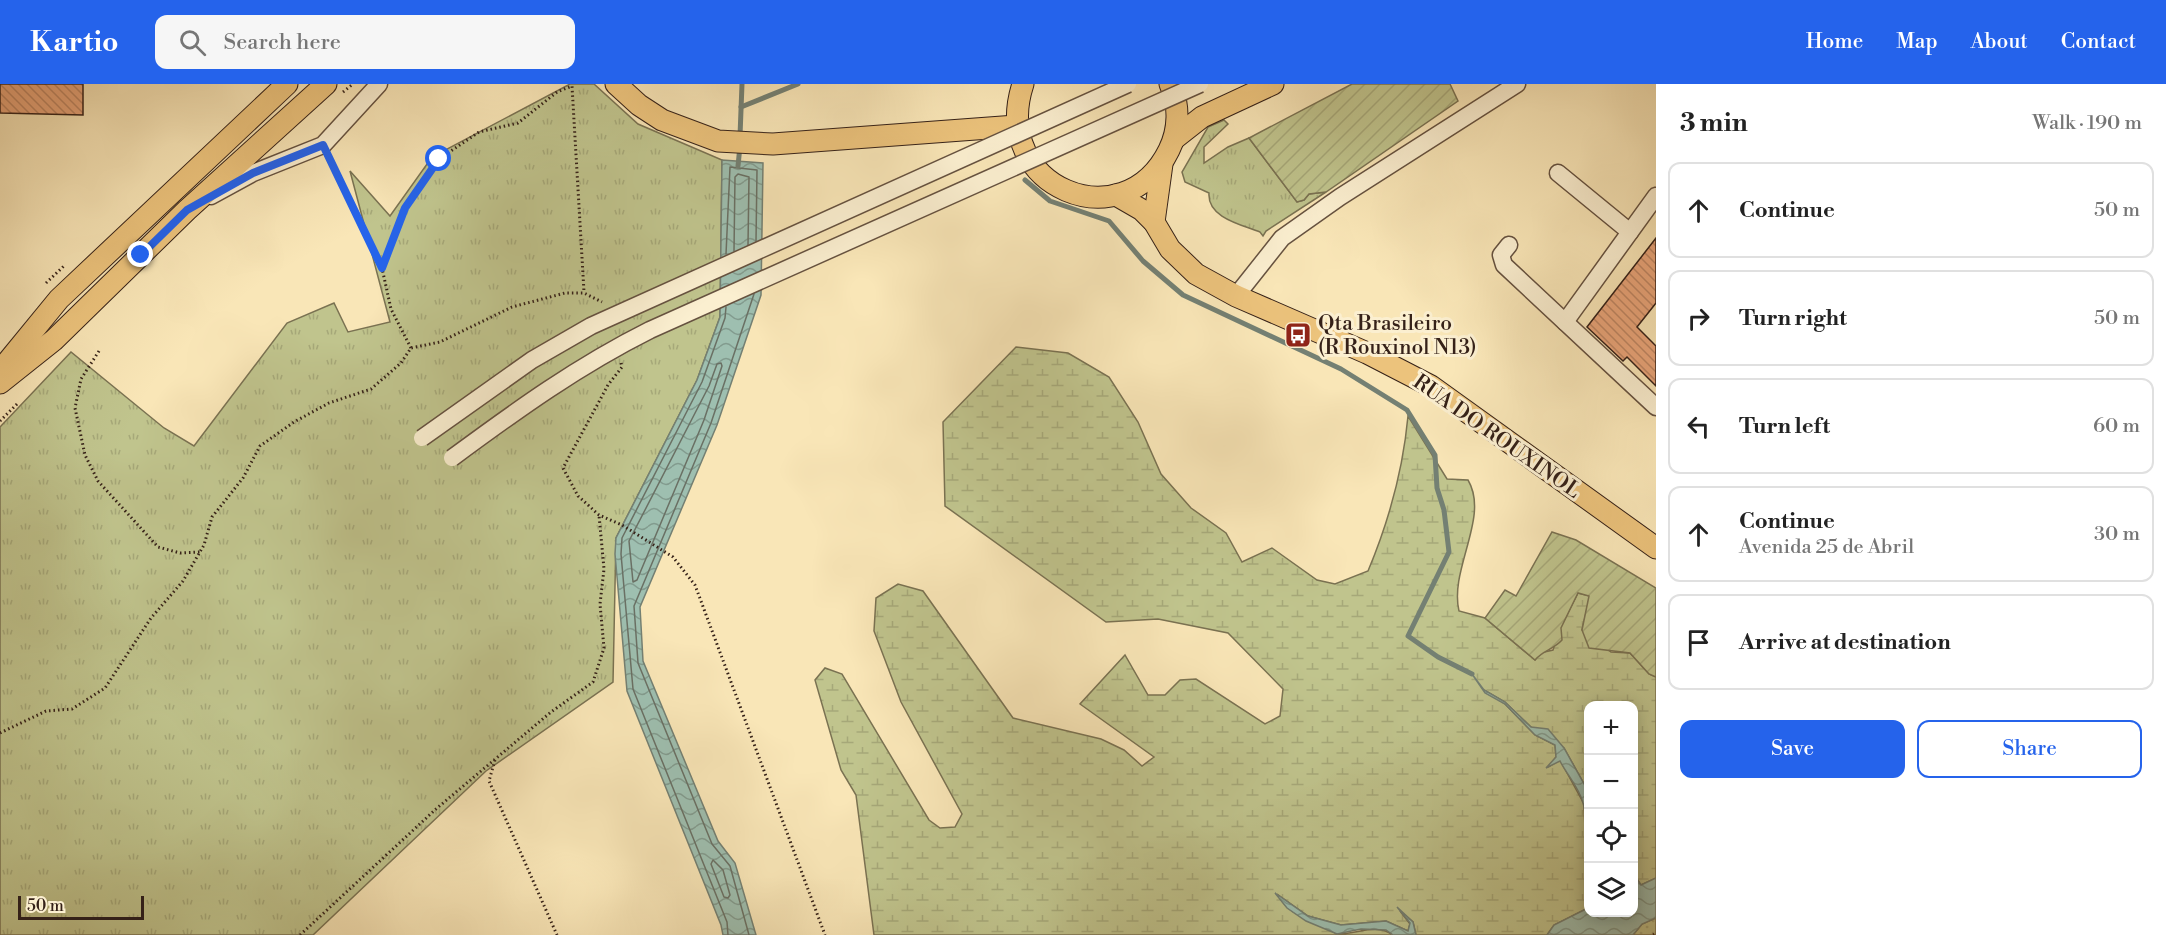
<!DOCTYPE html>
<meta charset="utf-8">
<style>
body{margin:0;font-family:"Libre Bodoni",serif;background:#f6f6f6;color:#222}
.controls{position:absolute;right:18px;bottom:18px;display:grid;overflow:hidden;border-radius:12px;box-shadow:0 3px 15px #0003}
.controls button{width:54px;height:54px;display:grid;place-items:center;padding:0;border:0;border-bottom:2px solid #e0e0e0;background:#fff;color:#222;font:30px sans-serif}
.scale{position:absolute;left:18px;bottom:15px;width:126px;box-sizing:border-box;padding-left:6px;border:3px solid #352118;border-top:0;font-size:16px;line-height:21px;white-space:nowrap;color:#352118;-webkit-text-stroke:4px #fbefd0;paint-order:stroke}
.stop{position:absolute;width:18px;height:18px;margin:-14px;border:4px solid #2563eb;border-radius:50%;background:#fff}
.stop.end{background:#2563eb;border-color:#fff;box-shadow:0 2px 6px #0008}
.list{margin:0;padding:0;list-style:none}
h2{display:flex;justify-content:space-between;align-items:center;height:78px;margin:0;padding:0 24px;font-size:26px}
h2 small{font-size:20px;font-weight:400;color:#767676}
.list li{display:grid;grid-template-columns:39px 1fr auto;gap:18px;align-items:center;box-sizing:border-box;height:96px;margin:0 12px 12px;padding:0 12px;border:2px solid #e0e0e0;border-radius:12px}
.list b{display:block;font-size:22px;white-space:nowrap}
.list p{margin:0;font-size:20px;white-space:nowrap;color:#767676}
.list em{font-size:20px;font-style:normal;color:#767676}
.actions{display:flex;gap:12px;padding:18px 24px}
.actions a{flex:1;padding:14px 0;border:2px solid #2563eb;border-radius:12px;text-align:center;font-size:21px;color:#2563eb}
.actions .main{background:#2563eb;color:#fff}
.icon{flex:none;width:33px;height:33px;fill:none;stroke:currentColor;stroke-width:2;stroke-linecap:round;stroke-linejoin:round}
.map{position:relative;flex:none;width:1656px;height:851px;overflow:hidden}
header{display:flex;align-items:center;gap:36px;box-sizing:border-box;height:84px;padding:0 30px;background:#2563eb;color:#fff}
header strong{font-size:28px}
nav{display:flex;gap:33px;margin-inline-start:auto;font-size:21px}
.search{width:420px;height:54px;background:#f6f6f6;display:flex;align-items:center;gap:15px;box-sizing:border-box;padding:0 21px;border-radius:12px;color:#767676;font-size:22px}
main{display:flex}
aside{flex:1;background:#fff}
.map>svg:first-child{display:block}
.grass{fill:url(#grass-tufts);stroke:#7a7252;stroke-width:1.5}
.wetland{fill:url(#wetland-marsh);stroke:#7a7252;stroke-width:1.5}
.park{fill:url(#park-dots);stroke:#7a7252;stroke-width:1.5}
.garden{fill:url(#garden-furrows);stroke:#7a7252;stroke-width:1.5}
.water{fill:url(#water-waves);stroke:#748073;stroke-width:1.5}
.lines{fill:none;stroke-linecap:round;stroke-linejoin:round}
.shore{stroke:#6a7064;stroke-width:1.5}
.stream{stroke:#748073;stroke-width:5}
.building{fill:url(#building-back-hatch);stroke:#352118;stroke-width:1.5}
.minor-casing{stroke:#665240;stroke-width:19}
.major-casing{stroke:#352118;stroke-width:23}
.path{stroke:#352118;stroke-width:3;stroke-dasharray:1.5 3;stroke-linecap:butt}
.minor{stroke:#fbefd0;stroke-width:16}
.major{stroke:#ecc37c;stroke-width:21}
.minor-bridge-casing{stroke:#665240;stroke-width:19;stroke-linecap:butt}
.minor-bridge{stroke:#fbefd0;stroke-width:16}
.route{stroke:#2563eb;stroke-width:8}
.labels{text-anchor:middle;stroke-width:6;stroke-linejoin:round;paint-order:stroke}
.poi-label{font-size:21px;fill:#352118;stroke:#fbefd0;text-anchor:start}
.street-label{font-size:21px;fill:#352118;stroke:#fbefd0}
</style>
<header>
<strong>Kartio</strong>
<div class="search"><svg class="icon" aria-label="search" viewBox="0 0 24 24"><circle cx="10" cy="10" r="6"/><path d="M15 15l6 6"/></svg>Search here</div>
<nav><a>Home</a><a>Map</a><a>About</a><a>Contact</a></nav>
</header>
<main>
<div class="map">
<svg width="1656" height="851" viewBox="0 0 1656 851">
<defs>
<pattern id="grass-tufts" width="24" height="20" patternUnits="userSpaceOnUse" patternTransform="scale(1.5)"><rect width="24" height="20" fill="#c0c48d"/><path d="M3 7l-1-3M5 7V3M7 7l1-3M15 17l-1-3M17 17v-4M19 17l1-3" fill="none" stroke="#a6a879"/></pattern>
<pattern id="wetland-marsh" width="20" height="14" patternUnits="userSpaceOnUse" patternTransform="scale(1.5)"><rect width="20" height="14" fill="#c0c48d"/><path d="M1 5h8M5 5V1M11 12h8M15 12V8" fill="none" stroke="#a6a879"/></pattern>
<pattern id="park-dots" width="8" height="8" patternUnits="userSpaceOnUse" patternTransform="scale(1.5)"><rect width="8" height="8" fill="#c0c48d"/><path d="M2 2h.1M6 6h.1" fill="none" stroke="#a6a879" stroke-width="1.8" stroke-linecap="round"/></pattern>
<pattern id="garden-furrows" width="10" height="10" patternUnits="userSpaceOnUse" patternTransform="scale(1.5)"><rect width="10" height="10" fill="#c0c48d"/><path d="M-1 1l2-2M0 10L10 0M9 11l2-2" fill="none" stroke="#a6a879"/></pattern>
<pattern id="water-waves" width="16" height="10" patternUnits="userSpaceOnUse" patternTransform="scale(1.5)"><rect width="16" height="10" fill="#9ebfb0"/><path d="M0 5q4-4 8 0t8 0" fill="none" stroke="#829b8e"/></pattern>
<pattern id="building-back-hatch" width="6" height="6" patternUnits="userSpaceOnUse" patternTransform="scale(1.5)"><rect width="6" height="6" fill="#e8a479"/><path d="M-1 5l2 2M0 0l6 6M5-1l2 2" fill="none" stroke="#bd8562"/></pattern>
</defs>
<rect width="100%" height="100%" fill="#f9e6b7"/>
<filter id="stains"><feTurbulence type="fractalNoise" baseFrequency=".00333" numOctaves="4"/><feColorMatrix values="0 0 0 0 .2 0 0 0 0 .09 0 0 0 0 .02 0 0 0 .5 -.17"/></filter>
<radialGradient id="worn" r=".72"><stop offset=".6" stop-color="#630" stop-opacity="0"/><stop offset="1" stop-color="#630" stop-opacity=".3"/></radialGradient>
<g class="grass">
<path d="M570 0H594L638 40 722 76 720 233 697 296 616 454 613 598 486 687 313 851H0V343L71 268 164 344 194 362 287 239 334 219 348 248 390 238 350 87 390 132 432 73Z"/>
<path d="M1224 36 1228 40 1204 63V79L1228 63 1249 54 1297 118 1304 116 1309 110 1326 108 1266 147 1263 152 1260 148C1243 141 1207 134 1209 109L1185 98 1182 88 1208 43Z"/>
</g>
<path class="wetland" d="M1016 263 1068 269 1109 293 1138 338 1161 390 1191 424 1226 449 1242 478 1272 464 1317 496 1335 500 1368 487C1389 437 1403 386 1408 332L1447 395 1468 396C1490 433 1449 485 1459 527L1485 534 1535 576 1540 569 1553 566 1560 544 1578 509 1590 512 1582 546 1611 568 1630 569 1649 590 1656 593V794L1641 801 1634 791V622H1588V707L1564 664 1531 643 1505 618 1484 606 1505 620 1535 651 1555 661 1556 673 1548 683 1560 676 1584 720 1585 745 1588 752V824L1554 841 1547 851H1416L1413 838 1400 827 1410 840 1408 847 1386 837 1341 841 1308 832 1277 810C1289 832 1310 835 1330 846 1334 847 1335 850 1338 850 1357 851 1375 838 1393 851H874L856 711 841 686 815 596 825 584 842 590 929 736 940 744 955 743 962 730 901 618 874 547 876 514 898 500 923 507 1013 634 1101 655 1124 666 1142 682 1154 673 1080 620 1125 571 1148 611H1165L1180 596 1196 595 1265 640 1280 632 1283 605 1228 549 1158 535 1106 538 945 422 943 338Z"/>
<path class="park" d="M1656 834V851H1633L1642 840Z"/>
<g class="garden">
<path d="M1352 0H1450L1458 17 1326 108 1309 110 1304 116 1297 118 1249 54Z"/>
<path d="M1552 448 1576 456 1656 504V593L1649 590 1630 569 1589 564 1582 546 1589 512 1578 509 1561 544 1562 556C1553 566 1543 566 1535 576L1485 534 1505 506 1516 512Z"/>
</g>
<g class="water">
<path d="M722 76 763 79 761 211 717 341 640 523 643 577 718 757 735 779 756 851H723L721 841 627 607 615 470 616 454 697 296 720 233Z"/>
<path d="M1472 590 1484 606 1505 618 1531 643 1548 645 1564 664 1588 707V752C1584 741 1587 730 1583 719 1579 703 1567 691 1560 677L1546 684 1556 673 1555 661 1535 651 1505 620 1485 609Z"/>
<path d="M1634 791 1641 801 1656 794V834L1642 840 1633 851H1547L1554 841 1588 824V828H1634Z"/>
<path d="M1275 809 1308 832 1341 841 1386 837 1408 847 1410 839 1397 823 1413 838 1416 851H1393L1386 846 1361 845 1337 850 1306 837 1287 824Z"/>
</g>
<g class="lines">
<g class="shore">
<path d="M734 167 735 93 738 90 749 93 748 161"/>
<path d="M726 170 730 83 757 86 756 157"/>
<path d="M726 223 725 234 702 298 622 454 621 470 633 605 727 838 728 851"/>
<path d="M721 279 722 282 704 336 637 496 633 498 629 457 709 302 717 280Z"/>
<path d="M713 776 723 786 730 811 728 814 724 813 711 780Z"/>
<path d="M749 851 730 782 712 760 638 579 634 522 711 339 754 210"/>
</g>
<g class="stream">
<path d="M741 23 798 0"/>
<path d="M740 52 742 0"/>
<path d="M738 82 740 62"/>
<path d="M1025 96 1050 117 1109 137 1143 177 1183 211 1341 285 1407 326 1435 371 1437 404 1444 426 1449 468 1408 552 1438 573 1472 590"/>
</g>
</g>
<g class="building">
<path d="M0 0H83V31L0 29Z"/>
<path d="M1656 154V219L1637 243 1656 262V302L1627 273 1623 277 1587 243Z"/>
</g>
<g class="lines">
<defs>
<g id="minor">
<path d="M1558 89 1630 148"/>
<path d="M211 112 253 89 323 61 379 0"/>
<path d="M1509 161 1501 171 1504 181 1656 323"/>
<path d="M1236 212 1282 154 1340 113 1517 0"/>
<path d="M1565 238 1656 112"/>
</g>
<g id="major">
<path d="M616 0 639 21 662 36 718 57 773 60 1016 42"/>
<path d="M1023 0C989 104 1124 158 1169 66 1179 46 1180 21 1170 0"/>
<path d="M1174 55 1202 33 1273 0"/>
<path d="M1116 111 1142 126 1154 138 1170 165 1196 190 1236 212 1367 269 1431 302 1656 464"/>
<path d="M1154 138 1162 80"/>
<path d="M0 287 59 215 287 0"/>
<path d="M0 299 54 256 187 126 326 0"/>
</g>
</defs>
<use href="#minor" class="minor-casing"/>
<use href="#major" class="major-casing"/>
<g class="path">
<path d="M343 8 353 0"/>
<path d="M328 75 382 184"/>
<path d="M46 199 65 181"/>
<path d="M411 264 391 225 382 184 404 124 439 75 479 48 518 39 557 8 572 2 584 208"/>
<path d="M99 267 81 295 75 324 85 371 98 397 158 463 180 469 200 468"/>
<path d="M621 279 622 283 608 301 563 384 578 412 599 431 622 441 673 473 695 501 825 851"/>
<path d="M0 337 18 319"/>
<path d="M0 649 46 627 72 625 105 604 151 534 183 497 204 461 212 433 243 394 260 362 294 338 329 319 371 305 401 279 411 264 440 258 512 223 565 209H584L602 218"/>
<path d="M495 676 489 697 557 851"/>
<path d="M300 851 436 725 551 628 593 598 604 564 600 520 604 485 599 431"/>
<path d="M1653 851 1656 850"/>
</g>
<use href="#minor" class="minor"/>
<use href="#major" class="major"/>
<defs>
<g id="minor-bridge">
<path d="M422 354 532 276 591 242 1128 0"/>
<path d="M452 374C517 326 578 282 650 246L1200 0"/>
</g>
</defs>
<use href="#minor-bridge" class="minor-bridge-casing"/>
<use href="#minor-bridge" class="minor-bridge"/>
</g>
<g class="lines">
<path class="route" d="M141 171 187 126 253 89 323 61 382 184 405 124 439 75"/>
</g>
<defs>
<symbol id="bus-square" viewBox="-11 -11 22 22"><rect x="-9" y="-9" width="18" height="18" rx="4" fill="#8f2418" stroke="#fbefd0"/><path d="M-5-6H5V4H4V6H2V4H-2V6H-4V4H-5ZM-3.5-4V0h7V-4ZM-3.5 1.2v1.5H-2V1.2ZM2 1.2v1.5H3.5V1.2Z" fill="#fff"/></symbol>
</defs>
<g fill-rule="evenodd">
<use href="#bus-square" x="1283" y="236" width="30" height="30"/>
</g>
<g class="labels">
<g class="poi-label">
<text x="1318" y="246">Qta Brasileiro<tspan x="1318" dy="24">(R Rouxinol N13)</tspan></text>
</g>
<g class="street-label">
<text transform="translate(1497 352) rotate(35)" y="7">RUA DO ROUXINOL</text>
</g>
</g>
<rect width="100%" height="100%" filter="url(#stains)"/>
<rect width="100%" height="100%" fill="url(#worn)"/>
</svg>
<div class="controls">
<button>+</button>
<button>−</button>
<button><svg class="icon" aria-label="locate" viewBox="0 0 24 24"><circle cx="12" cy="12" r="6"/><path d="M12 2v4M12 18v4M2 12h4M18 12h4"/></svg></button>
<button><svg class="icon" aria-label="layers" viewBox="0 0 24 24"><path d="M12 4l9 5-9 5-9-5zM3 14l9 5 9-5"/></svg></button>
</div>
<div class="scale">50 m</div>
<div class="stop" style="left:439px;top:75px"></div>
<div class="stop end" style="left:141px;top:171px"></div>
</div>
<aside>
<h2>3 min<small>Walk · 190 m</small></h2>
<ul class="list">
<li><svg class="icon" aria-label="ahead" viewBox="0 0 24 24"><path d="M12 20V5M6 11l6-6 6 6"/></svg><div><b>Continue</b></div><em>50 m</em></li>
<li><svg class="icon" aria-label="right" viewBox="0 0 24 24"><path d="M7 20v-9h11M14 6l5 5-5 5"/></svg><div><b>Turn right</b></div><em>50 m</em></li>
<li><svg class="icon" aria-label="left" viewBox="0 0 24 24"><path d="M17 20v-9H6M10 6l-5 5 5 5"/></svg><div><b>Turn left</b></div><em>60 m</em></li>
<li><svg class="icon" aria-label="ahead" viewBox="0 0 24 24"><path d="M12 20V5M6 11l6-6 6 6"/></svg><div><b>Continue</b><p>Avenida 25 de Abril</p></div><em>30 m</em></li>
<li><svg class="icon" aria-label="arrive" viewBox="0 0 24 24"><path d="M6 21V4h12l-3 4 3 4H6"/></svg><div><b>Arrive at destination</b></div></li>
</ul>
<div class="actions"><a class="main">Save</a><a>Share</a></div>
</aside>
</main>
